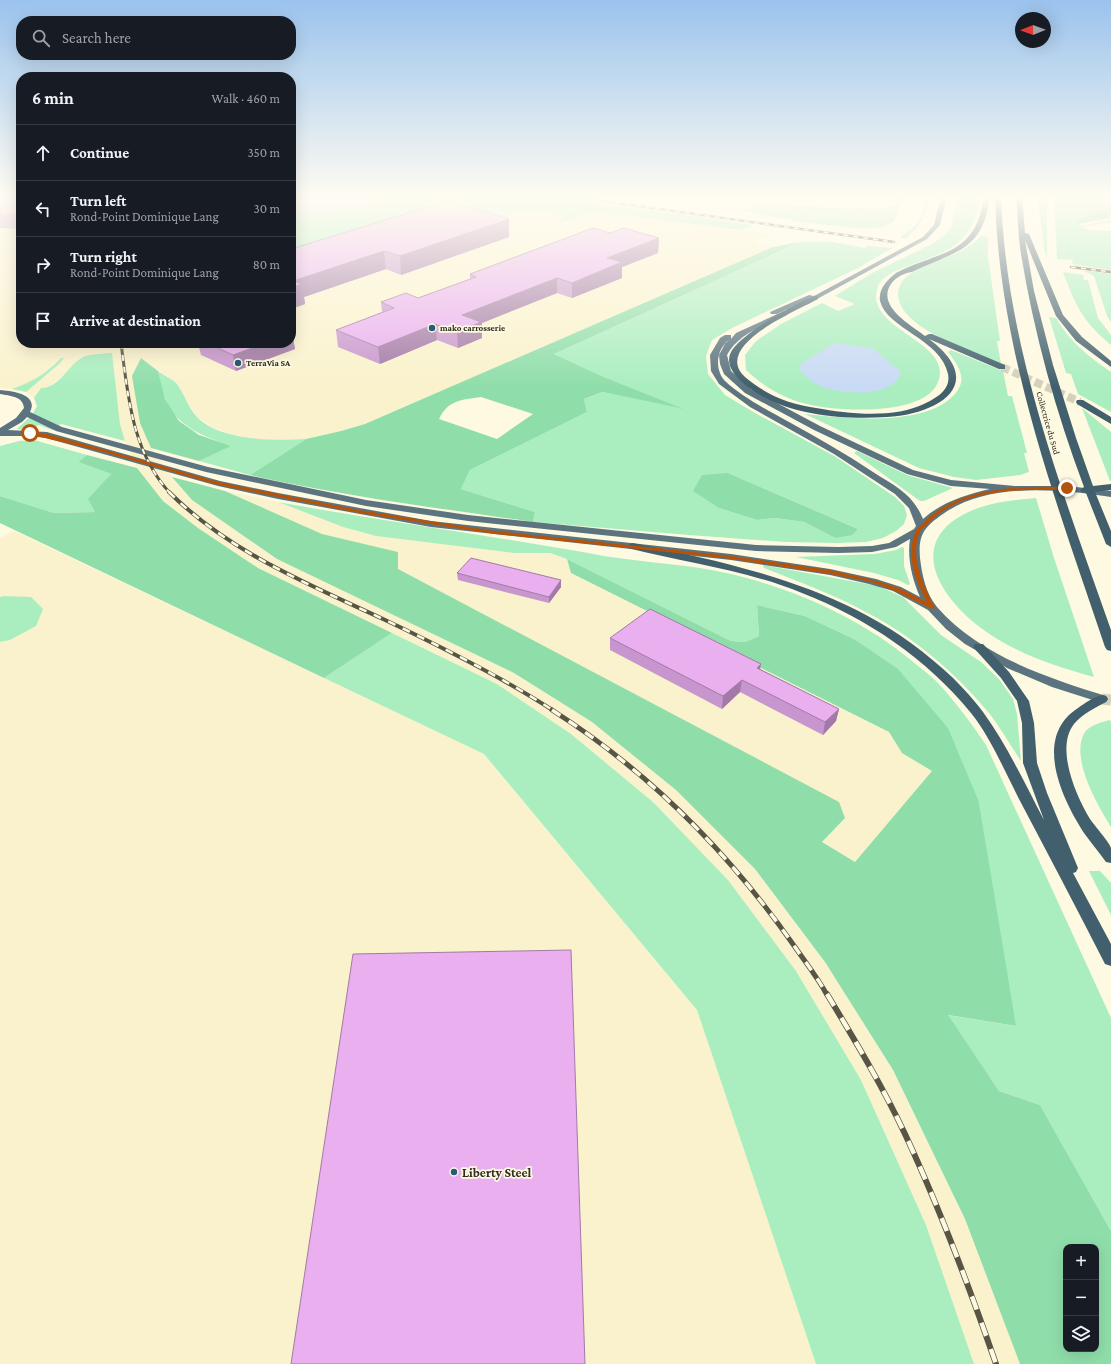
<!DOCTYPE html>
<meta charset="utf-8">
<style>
body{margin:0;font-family:"Crimson Pro",serif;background:#242831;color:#f1f3f6}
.controls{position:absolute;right:12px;bottom:12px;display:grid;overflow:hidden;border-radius:8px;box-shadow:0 4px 16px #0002}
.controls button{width:36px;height:36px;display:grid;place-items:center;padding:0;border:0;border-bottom:1px solid #363941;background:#171b24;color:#f1f3f6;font:20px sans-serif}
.compass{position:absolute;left:1015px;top:12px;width:36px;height:36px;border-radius:50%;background:#171b24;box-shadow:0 4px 16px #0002;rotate:269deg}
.stop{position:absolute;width:12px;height:12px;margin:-9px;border:3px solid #b45309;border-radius:50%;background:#fff}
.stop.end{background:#b45309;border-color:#fff;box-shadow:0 1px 4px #0008}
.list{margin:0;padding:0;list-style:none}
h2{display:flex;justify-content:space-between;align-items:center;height:52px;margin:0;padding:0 16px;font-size:17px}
h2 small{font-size:13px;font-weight:400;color:#9ea1a6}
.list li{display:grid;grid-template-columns:26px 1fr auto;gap:12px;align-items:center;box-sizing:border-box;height:56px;padding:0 16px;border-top:1px solid #363941}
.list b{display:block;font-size:15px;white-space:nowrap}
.list p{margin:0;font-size:13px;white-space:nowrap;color:#9ea1a6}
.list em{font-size:13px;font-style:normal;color:#9ea1a6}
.icon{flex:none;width:22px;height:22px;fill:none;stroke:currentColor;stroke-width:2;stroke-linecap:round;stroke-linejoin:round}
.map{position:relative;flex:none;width:1111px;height:1364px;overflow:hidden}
.search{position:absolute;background:#171b24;box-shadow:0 4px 16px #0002;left:16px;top:16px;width:280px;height:44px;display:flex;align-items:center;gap:10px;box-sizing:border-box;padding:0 14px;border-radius:16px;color:#9ea1a6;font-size:15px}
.panel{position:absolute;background:#171b24;box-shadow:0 4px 16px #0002;left:16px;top:72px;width:280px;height:276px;border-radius:16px}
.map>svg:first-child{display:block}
.built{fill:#faf2cc}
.green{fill:#aaeec0;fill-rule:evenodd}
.forest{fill:#8fdeaa;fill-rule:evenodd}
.water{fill:#c8daf5}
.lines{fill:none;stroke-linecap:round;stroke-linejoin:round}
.stream{fill:#c8daf5;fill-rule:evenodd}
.primary-tunnel{stroke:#d5d0bb;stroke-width:11;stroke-dasharray:11 5.5;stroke-linecap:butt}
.highway-tunnel{stroke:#d5d0bb;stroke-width:8;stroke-dasharray:8 4;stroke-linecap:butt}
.primary{fill:#5b7480;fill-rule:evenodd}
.highway{fill:#415f6c;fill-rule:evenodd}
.rail-far4-casing{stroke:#585547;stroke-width:2.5}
.rail-far3-casing{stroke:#585547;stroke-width:3}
.rail-far2-casing{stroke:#585547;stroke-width:4}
.rail-far1-casing{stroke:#585547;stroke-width:5}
.rail-casing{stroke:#585547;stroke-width:6}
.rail-far4{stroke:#fef9e1;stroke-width:1.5;stroke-dasharray:5;stroke-linecap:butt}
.rail-far3{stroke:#fef9e1;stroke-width:2;stroke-dasharray:6;stroke-linecap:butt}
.rail-far2{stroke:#fef9e1;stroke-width:2.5;stroke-dasharray:8;stroke-linecap:butt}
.rail-far1{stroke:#fef9e1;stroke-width:3.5;stroke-dasharray:10;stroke-linecap:butt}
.rail{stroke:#fef9e1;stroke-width:4.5;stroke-dasharray:14;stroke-linecap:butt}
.wall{fill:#c896ce}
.shaded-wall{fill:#a37aa7}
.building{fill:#e9afef;stroke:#a37aa7}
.route{fill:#b45309}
.poi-dot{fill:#275c78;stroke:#fef9e1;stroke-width:1.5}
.labels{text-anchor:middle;stroke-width:3.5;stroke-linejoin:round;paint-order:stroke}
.far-poi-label{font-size:9px;font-weight:bold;fill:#302e22;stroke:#fef9e1;text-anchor:start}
.far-street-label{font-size:9px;fill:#302e22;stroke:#fef9e1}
.near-poi-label{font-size:13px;font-weight:bold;fill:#302e22;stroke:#fef9e1;text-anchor:start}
</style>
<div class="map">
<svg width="1111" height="1364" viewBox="0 0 1111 1364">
<rect width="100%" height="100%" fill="#fef9e1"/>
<g class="built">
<path d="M0 196H21V343H149L156 345 168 343H291V258L470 209 500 215V217L515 212 532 211 542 214 547 212 566 217 558 220 564 222 589 213 620 215 772 234 753 243 773 247 365 424 341 431 306 439 281 441 256 440 232 435 212 427 197 417 175 382 141 358 151 448 172 477 192 500 277 559 514 673 592 722 676 790 755 869 825 962 893 1071 965 1219 1020 1364H974L926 1225 861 1080 796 971 728 880 653 802 571 734 497 684 258 568 198 528 163 501 137 468 125 441 120 424 112 353 83 357 62 377 47 388H41L34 398 26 392 59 364 61 358 46 373 29 383 12 389 0 388Z"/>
<path d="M1072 264 1111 270V274L1071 269Z"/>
<path d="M225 491 278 502 343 527 376 536 514 553H550L567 559 571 573 889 732 902 753 932 771 855 862 822 842 845 818 398 569V552L322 534Z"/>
<path d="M14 531 484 754 697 1010 816 1364H0V538Z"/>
</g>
<g class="green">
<path d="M407 196H553L751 225V227L742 230 620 215 589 213 564 222 557 220 566 217 547 212 542 214 532 211 515 212 500 217 496 216 499 215 470 209 291 258V221L296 216 291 215V212L318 213 355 208Z"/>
<path d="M898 196H908L899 207 894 221 884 227 875 228H853L803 222 737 210 747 209 762 202 831 208 879 209 893 206 896 204Z"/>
<path d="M927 196H931C926 217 922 224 906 238H901V236C921 225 922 218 927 196Z"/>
<path d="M958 196H979C976 244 946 252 908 266 899 269 887 274 881 281 878 284 877 290 876 295 875 332 953 343 938 382 925 417 833 412 803 403 781 397 762 385 746 370L745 355 756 341 781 324 822 303 838 311 855 304 835 296 872 273 934 243 945 235 951 227Z"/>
<path d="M1037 196H1047V257L1045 252Z"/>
<path d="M1054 196H1111V209L1096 210 1079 220 1072 219 1073 221 1088 230 1111 231V270L1072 264 1073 260 1057 259Z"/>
<path d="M981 236 988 237V257L1000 341H997L1001 364C974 352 900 329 898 295 898 287 902 279 909 275 933 259 961 257 981 236Z"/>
<path d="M800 242H833L865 248 868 246 892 248 858 268 732 328 712 340 706 356 708 374 725 395 755 413 836 457 895 497 904 506 907 515 904 524 896 531 883 538 866 542 837 543 786 542 689 535 533 522 535 512 461 489 470 470 587 412 584 399 604 392 681 408 604 377 554 354ZM728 473 858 529 835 538 804 522 775 518 757 520 719 508Z"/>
<path d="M1082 270 1111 274V322L1107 316 1094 276Z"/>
<path d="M1063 272 1083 275 1084 280H1088L1098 318 1111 335V345C1082 321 1076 306 1063 272Z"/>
<path d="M1049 317 1056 318C1069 341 1089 357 1111 372V412L1078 394 1071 374 1066 373Z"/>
<path d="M951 350 1003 371 1008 396H1012L1027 453H1024L1029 472 1020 475 976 480 954 477 919 468 805 414C845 418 921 427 952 397 969 381 960 368 948 352Z"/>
<path d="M109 353H112L120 424 125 441 61 424 52 430 39 425 30 430 17 429 32 415 37 406 34 398 41 388C60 388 68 365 83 357 90 354 101 354 109 353Z"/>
<path d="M61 358H64L59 364 26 392 12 389C32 382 46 374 61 358Z"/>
<path d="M158 371C163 375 171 378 176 383 184 393 188 407 197 417 220 441 275 441 306 439L250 475 199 461 230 446C204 436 176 427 165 398 161 390 160 380 158 371Z"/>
<path d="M1082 408 1111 432V481H1110Z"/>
<path d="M34 440 87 455 78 462 111 474 89 499 95 512 54 513 0 496V446L19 441Z"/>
<path d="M857 451 907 475 953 488 924 501H920L854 453Z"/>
<path d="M1036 498 1054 558 1094 677C1055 666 1014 653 981 628 937 595 904 539 973 510 993 502 1015 500 1036 498Z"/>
<path d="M278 502C386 522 496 536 604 556 646 563 690 564 731 574 797 590 860 618 912 661 920 668 929 674 936 681 955 701 971 723 986 745L1111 1018V1231L1040 1105 999 1091 947 1015 1015 1026 979 802 854 639 805 616 757 605 759 636 745 642 731 641 567 559 550 553H514L376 536 343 527Z"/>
<path d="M902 547 904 548V566L910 584 908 585 898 580 874 573 796 557 875 554 896 550Z"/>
<path d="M763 565 878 586 903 597 941 635 981 662 999 679 1013 699 1017 714 1021 761C1010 745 1001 728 989 713 954 671 910 634 862 610 830 593 797 581 764 568Z"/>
<path d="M4 596 31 597 43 609 36 626 10 640 0 642V597Z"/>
<path d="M392 633 497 684 571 734 653 802 728 880 796 971 861 1080 926 1225 974 1364H816L697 1010 484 754 324 678Z"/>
<path d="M1110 720 1111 723V827C1098 806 1069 757 1085 732 1090 725 1102 722 1110 720Z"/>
<path d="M1089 871H1100L1111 883V915Z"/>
</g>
<g class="forest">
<path d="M1111 209 1110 218 1078 224 1072 219 1079 220 1096 210Z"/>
<path d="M800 242 554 354 604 377 684 409 603 392 584 399 587 412 470 470 461 489 535 512 533 522C438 508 343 496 250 475L306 439 341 431 365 424 773 247ZM481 397 533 414 497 439 439 419C448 400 461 400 481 397Z"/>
<path d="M141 358 158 371 165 399 179 421 199 435 231 446 199 461 151 448 140 423 132 376Z"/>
<path d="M87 455 137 468 163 501 198 528 258 568 392 633 324 678 0 523V496L54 513 95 512 88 499 111 474 78 462Z"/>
<path d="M728 473 858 529 852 535 835 538 804 522 775 518 757 520 719 508 693 491 702 475Z"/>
<path d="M172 477 225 491 322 534 398 552V569L839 802 845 818 822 842 855 862 932 771 902 753 889 732 571 573 567 559 731 641 745 642 759 636 757 605 805 616 854 639 898 669 948 728 979 802 1016 1026 948 1015 999 1091 1040 1105 1111 1231V1364H1020L965 1219 893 1070 825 962 755 869 676 790 592 722 514 673 277 559 192 500ZM1066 1247H1096V1349H1066Z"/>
</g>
<g class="water">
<path d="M291 196H407L355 208 318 213 291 212Z"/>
<path d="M835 343 872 348 901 372C894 398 846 394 826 388 815 385 805 377 799 368L802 363Z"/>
</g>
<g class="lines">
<g class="stream">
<path d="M517 196 527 198 525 199 496 196Z"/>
<path d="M766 209 889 216 891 217 889 218 765 211Z"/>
<path d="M1111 220V222L1082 227 1080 226Z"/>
</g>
<path class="primary-tunnel" d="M1102 699 1111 700"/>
<path class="highway-tunnel" d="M1002 367 1080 402"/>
<g class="primary">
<path d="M941 196H947L940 225 927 239 806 305H802L801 303 777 314H771L770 312 809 295 814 296 923 237 934 225Z"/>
<path d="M784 311 788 313 787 315C765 325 739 333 727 355L731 371 751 389 820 426 913 470 951 480 1015 486H1067L1111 491V497C1059 489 988 482 943 514 924 527 918 535 920 558 922 575 926 594 937 607 980 656 1046 677 1106 696L1108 699 1106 702 1102 703 1052 687 1007 668 965 644 946 629 928 610 893 591 869 584 830 575 731 560 431 527 278 499 218 486 46 438 30 436H0V428L16 418 24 408C23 396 10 396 0 394V390C12 391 39 394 30 412L62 427 208 467 366 500 468 515 756 545 838 547 872 546 889 543 914 529 916 526 909 508 895 494 834 454 750 407 719 384 711 371 710 355 720 338 725 335H731V339L736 333ZM731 339 726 342 719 355 720 364 724 374 745 393 814 430 907 474 951 486 990 489C965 495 942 502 923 519 913 494 895 486 873 472 846 454 818 438 789 422 769 411 742 397 725 381 714 369 716 347 731 339ZM27 417 56 431 206 472 366 506 468 521 756 551 838 553 872 552 896 547 910 539C907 558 912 579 920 597L901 587 876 579 830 569 731 554 431 521 278 493 220 481 47 432 8 430 22 422Z"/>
</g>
<g class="highway">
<path d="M984 196H990C983 252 955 251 912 272 904 273 896 277 891 284 876 306 911 325 925 336L929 334H932L1005 365V369H999L929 339C989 384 938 414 887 417 839 420 781 415 743 383 734 375 725 364 731 352 740 334 797 302 816 296L818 297V299C798 310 711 346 745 377 766 395 789 404 816 408 850 414 894 419 926 403 938 397 951 389 948 374 941 339 887 329 880 301 878 289 888 279 896 273 940 250 976 257 984 196Z"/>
<path d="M995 196H1001C1006 347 1062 490 1111 630V651L1107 650 1105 647C1056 501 999 353 995 196Z"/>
<path d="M1016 196H1022L1025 233 1029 234 1063 315 1082 337 1111 361V367L1076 341 1056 316 1025 240 1034 291 1053 365 1076 438 1093 486 1111 484V490L1095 492 1111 531V547L1106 544 1086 493 1082 492 1080 490 1084 487C1056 412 1034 334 1021 254 1018 235 1018 216 1016 196Z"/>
<path d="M1077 400H1083L1111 417V424L1077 404 1076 402Z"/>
<path d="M632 543C742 565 856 590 942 668 957 681 971 696 983 712 1007 745 1025 784 1044 820L1023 763 1022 723 1017 701 1001 678 973 647 975 644H983L1009 672 1029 701 1034 723 1037 763 1047 793 1078 868 1076 872 1073 873 1111 944V966L1105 964C1077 909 1048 854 1019 799 1004 770 991 738 971 713 926 658 868 619 802 593 746 570 687 563 628 548L627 546Z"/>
<path d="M1102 695 1106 696 1108 699 1106 702C1095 708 1082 714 1074 724 1055 748 1076 796 1090 819 1094 825 1110 843 1111 848 1111 853 1111 859 1111 863L1106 862C1099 852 1091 843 1084 833 1061 797 1033 737 1078 708 1085 703 1093 697 1102 695Z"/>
</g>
<defs>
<g id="rail-far4">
<path d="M566 196 894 242"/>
<path d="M1071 267 1111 272"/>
</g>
<path id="rail-far3" d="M121 343C128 396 132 452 170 493"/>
<path id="rail-far2" d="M169 492C229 552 308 584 383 619 442 647 500 676 554 711"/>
<path id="rail-far1" d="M552 710C648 771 730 854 795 947 806 963 818 978 827 995"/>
<path id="rail" d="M827 994C854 1039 882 1085 905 1134 940 1209 969 1286 996 1364"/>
</defs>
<use href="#rail-far4" class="rail-far4-casing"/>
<use href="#rail-far3" class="rail-far3-casing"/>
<use href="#rail-far2" class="rail-far2-casing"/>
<use href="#rail-far1" class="rail-far1-casing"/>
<use href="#rail" class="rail-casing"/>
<use href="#rail-far4" class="rail-far4"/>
<use href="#rail-far3" class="rail-far3"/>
<use href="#rail-far2" class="rail-far2"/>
<use href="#rail-far1" class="rail-far1"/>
<use href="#rail" class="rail"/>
</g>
<g class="wall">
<path d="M0 196H21V229L0 228Z"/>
<path d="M509 219V237L401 275 386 269 304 297 305 304 291 309V249Z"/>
<path d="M610 233 659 238 658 253 622 267V278L572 298 557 293 482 323V338L458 348 437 340 380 364 338 347 336 330 382 312 381 302 418 298 470 279V274Z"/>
<path d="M292 333 295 349 236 371 201 355 198 343H291Z"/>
<path d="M457 573 561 580V587L549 603 458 580Z"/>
<path d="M610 638 760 669 839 709 836 721 823 735 740 692 722 709 610 650Z"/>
</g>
<g class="shaded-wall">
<path d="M509 219V237L401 275 400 256Z"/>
<path d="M659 238 658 253 622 267V278L572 298V283L607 258Z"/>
<path d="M384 251 386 269 304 297 305 304 291 309V288L293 281Z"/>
<path d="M557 278V293L482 323V338L458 348 457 332 462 315Z"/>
<path d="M435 324 437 340 380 364 378 347Z"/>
<path d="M292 333 295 349 236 371 233 355 266 343H291V334Z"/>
<path d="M561 580V587L549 603V597Z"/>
<path d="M761 664 759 676 757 668Z"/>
<path d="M742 680 740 692 722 709 723 696Z"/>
<path d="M839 709 836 721 823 735 825 722Z"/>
</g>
<g class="building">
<path d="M0 196H21V215L0 214Z"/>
<path d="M447 201 509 219 400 256 384 251 293 281 302 284 291 288V249Z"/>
<path d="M593 228 610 233 624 228 659 238 607 258 622 262 572 283 557 278 462 315 481 322 457 332 435 324 378 347 336 330 394 308 381 302 406 293 418 298 476 277 470 274Z"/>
<path d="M207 343H266L233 355Z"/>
<path d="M471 558 561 580 549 597 457 573Z"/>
<path d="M650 609 761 664 757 668 839 709 825 722 742 680 723 696 610 638Z"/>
<path d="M571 950 585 1364H291L353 954Z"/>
</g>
<linearGradient id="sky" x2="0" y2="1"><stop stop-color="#9bc3ed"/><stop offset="0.51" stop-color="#fffcf2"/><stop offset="1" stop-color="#fffcf2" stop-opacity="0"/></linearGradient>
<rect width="1111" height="387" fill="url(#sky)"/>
<path class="route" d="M30 431 47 434 103 449 219 482 359 510 495 531 732 556 830 570 874 580 899 588 927 602C915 581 906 556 915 532 917 528 922 524 925 521 961 486 1020 486 1067 487L1070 488 1067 490C1023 489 964 488 931 521 928 524 922 528 920 532 909 557 924 586 935 608L932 609 895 591 871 582 830 574 732 559 495 534 359 513 218 485 100 451 28 434Z"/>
<g class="poi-dot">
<circle cx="432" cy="328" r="4"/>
<circle cx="238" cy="363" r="4"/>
<circle cx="454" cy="1172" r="4"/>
</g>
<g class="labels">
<g class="far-poi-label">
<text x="440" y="331">mako carrosserie</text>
<text x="246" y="366">TerraVia SA</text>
</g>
<g class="far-street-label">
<text transform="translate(1048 423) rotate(74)" y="3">Collectrice du Sud</text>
</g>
<g class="near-poi-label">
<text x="462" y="1177">Liberty Steel</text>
</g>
</g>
</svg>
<div class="controls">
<button>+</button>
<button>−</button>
<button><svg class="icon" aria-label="layers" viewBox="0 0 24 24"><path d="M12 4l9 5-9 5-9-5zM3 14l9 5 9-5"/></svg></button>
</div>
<svg class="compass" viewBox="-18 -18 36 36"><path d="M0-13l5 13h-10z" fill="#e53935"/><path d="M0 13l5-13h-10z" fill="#9ea1a6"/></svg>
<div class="stop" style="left:30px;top:433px"></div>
<div class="stop end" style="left:1067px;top:488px"></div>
<div class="search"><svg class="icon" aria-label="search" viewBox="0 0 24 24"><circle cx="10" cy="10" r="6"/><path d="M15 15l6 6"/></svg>Search here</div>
<section class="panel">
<h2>6 min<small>Walk · 460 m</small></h2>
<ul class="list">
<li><svg class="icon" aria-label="ahead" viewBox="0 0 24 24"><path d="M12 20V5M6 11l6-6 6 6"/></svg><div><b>Continue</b></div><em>350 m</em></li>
<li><svg class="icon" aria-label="left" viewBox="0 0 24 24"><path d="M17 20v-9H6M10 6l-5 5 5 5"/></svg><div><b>Turn left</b><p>Rond-Point Dominique Lang</p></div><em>30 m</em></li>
<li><svg class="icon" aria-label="right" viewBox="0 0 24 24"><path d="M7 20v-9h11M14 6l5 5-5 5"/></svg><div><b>Turn right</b><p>Rond-Point Dominique Lang</p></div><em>80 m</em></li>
<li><svg class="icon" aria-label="arrive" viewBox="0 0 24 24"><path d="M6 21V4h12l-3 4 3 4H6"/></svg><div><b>Arrive at destination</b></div></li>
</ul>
</section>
</div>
